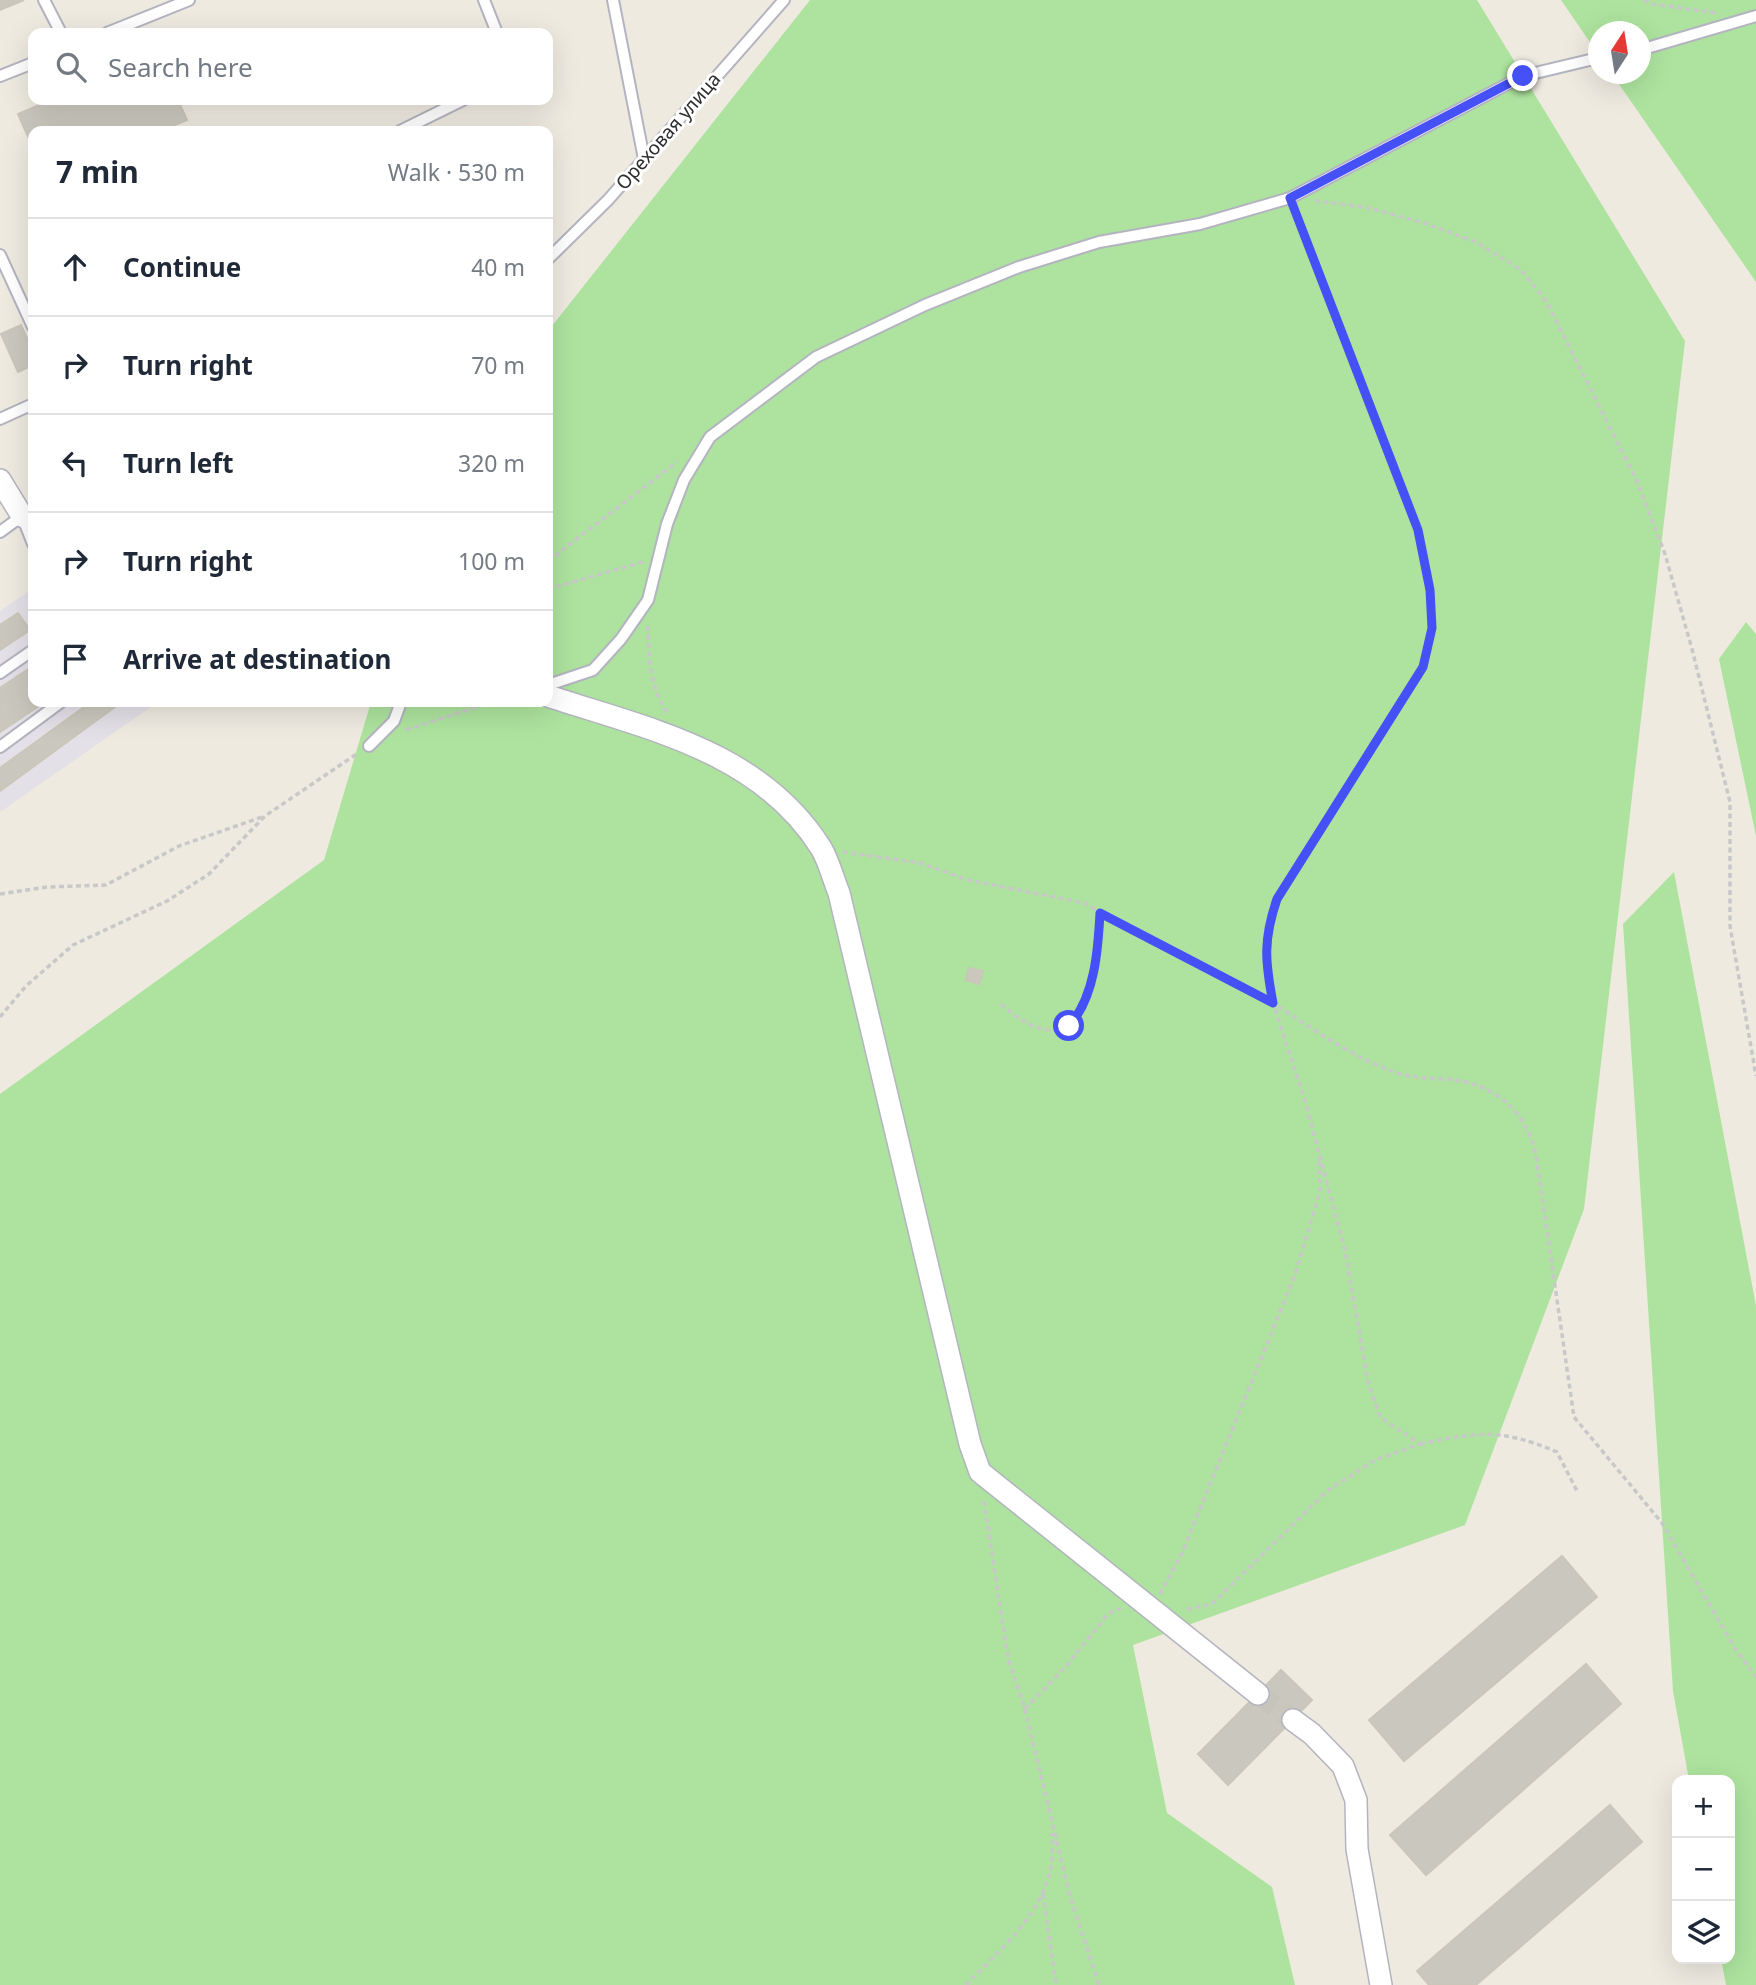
<!DOCTYPE html>
<meta charset="utf-8">
<style>
body{margin:0;font-family:"Noto Sans",sans-serif;background:#f6f6f7;color:#1f2937}
.controls{position:absolute;right:21px;bottom:21px;display:grid;overflow:hidden;border-radius:14px;box-shadow:0 7px 28px #0002}
.controls button{width:63px;height:63px;display:grid;place-items:center;padding:0;border:0;border-bottom:2px solid #e0e1e3;background:#fff;color:#1f2937;font:35px sans-serif}
.compass{position:absolute;left:1588px;top:21px;width:63px;height:63px;border-radius:50%;background:#fff;box-shadow:0 7px 28px #0002;rotate:12deg}
.stop{position:absolute;width:21px;height:21px;margin:-16px;border:5px solid #4550f7;border-radius:50%;background:#fff}
.stop.end{background:#4550f7;border-color:#fff;box-shadow:0 2px 7px #0008}
.list{margin:0;padding:0;list-style:none}
h2{display:flex;justify-content:space-between;align-items:center;height:91px;margin:0;padding:0 28px;font-size:30px}
h2 small{font-size:23px;font-weight:400;color:#747a83}
.list li{display:grid;grid-template-columns:46px 1fr auto;gap:21px;align-items:center;box-sizing:border-box;height:98px;padding:0 28px;border-top:2px solid #e0e1e3}
.list b{display:block;font-size:26px;white-space:nowrap}
.list em{font-size:23px;font-style:normal;color:#747a83}
.icon{flex:none;width:38px;height:38px;fill:none;stroke:currentColor;stroke-width:2;stroke-linecap:round;stroke-linejoin:round}
.map{position:relative;flex:none;width:1756px;height:1985px;overflow:hidden}
.search{position:absolute;background:#fff;box-shadow:0 7px 28px #0002;left:28px;top:28px;width:525px;height:77px;display:flex;align-items:center;gap:18px;box-sizing:border-box;padding:0 24px;border-radius:14px;color:#747a83;font-size:26px}
.panel{position:absolute;background:#fff;box-shadow:0 7px 28px #0002;left:28px;top:126px;width:525px;height:581px;border-radius:14px}
.map>svg:first-child{display:block}
.industrial{fill:#e3e0e7}
.green{fill:#ade39e}
.building{fill:#cac8be;stroke:#cac6b9;stroke-width:2}
.lines{fill:none;stroke-linecap:round;stroke-linejoin:round}
.street-tunnel{stroke:#c7c4bc;stroke-width:21;stroke-dasharray:21 10;stroke-linecap:butt}
.lane-casing{stroke:#b3b4c0;stroke-width:14}
.street-casing{stroke:#b3b4c0;stroke-width:24}
.path{stroke:#c8c8c8;stroke-width:3.5;stroke-dasharray:5 3.5;stroke-linecap:butt}
.lane{stroke:#fff;stroke-width:10}
.street{stroke:#fff;stroke-width:21}
.route{stroke:#4550f7;stroke-width:9}
.labels{text-anchor:middle;stroke-width:6;stroke-linejoin:round;paint-order:stroke}
.street-label{font-size:19px;fill:#2d2d2d;stroke:#fff}
</style>
<div class="map">
<svg width="1756" height="1985" viewBox="0 0 1756 1985">
<rect width="100%" height="100%" fill="#eeeae0"/>
<path class="industrial" d="M33 588V702H158L0 812V611Z"/>
<g class="green">
<path d="M810 0H1477L1685 341 1584 1209 1465 1525 1133 1645 1167 1813 1272 1887 1295 1985H0V1094L324 860 371 702H548V331Z"/>
<path d="M1561 0H1756V282L1612 74H1640V32H1598V54Z"/>
<path d="M1746 622 1756 634V836L1719 659Z"/>
<path d="M1674 872 1756 1306V1985H1726L1721 1959H1730V1780H1689L1673 1691 1623 924Z"/>
</g>
<g class="building">
<path d="M0 0H24L0 10Z"/>
<path d="M51 100H178L187 120 161 131H33V148L18 114Z"/>
<path d="M21 325 33 351V365L18 372 1 334Z"/>
<path d="M18 613 30 630 0 650V625Z"/>
<path d="M33 666V702H45L0 732V688Z"/>
<path d="M91 702H117L119 704 0 791V768Z"/>
<path d="M969 968 983 971 979 984 966 980Z"/>
<path d="M1562 1556 1597 1597 1404 1761 1369 1720Z"/>
<path d="M1586 1664 1621 1704 1426 1875 1390 1835Z"/>
<path d="M1281 1670 1312 1700 1228 1785 1198 1754Z"/>
<path d="M1610 1805 1642 1842 1476 1985H1429L1417 1971Z"/>
</g>
<g class="lines">
<path class="street-tunnel" d="M1258 1694 1293 1720"/>
<defs>
<g id="lane">
<path d="M44 0 61 33"/>
<path d="M484 0 497 33"/>
<path d="M613 0 644 159"/>
<path d="M107 33 189 0"/>
<path d="M1640 50 1756 16"/>
<path d="M0 76 33 63"/>
<path d="M400 131 463 100"/>
<path d="M0 255 33 327"/>
<path d="M548 259 608 200 784 0"/>
<path d="M0 419 33 404"/>
<path d="M0 532 22 516 33 544"/>
<path d="M0 673 33 650"/>
<path d="M548 685 593 670 621 639 648 600 667 524 684 480 710 437 816 357 925 305 1019 267 1099 242 1200 224 1290 198 1523 76 1598 58"/>
<path d="M369 746 394 721 401 702"/>
<path d="M0 747 61 702"/>
</g>
<g id="street">
<path d="M0 480 22 516 33 521"/>
<path d="M548 696C648 729 760 751 821 848 829 861 833 879 839 893L970 1444 980 1472 1258 1694"/>
<path d="M1293 1720 1312 1734 1343 1766 1356 1800 1357 1849 1381 1985"/>
</g>
</defs>
<use href="#lane" class="lane-casing"/>
<use href="#street" class="street-casing"/>
<g class="path">
<path d="M1644 0 1652 4 1716 13"/>
<path d="M1315 201 1365 207 1424 223 1476 242 1521 270 1546 301 1636 479 1665 554 1692 649 1730 802V926L1756 1076"/>
<path d="M1295 211 1418 530 1430 590 1432 628 1422 667 1277 899C1263 940 1265 961 1273 1003 1310 1027 1347 1054 1389 1070 1408 1078 1425 1078 1446 1079 1494 1083 1525 1109 1536 1155L1574 1417 1662 1523 1736 1650 1756 1677"/>
<path d="M548 561 677 462"/>
<path d="M548 589 643 562"/>
<path d="M648 626C649 661 649 686 669 715"/>
<path d="M406 730 492 702"/>
<path d="M843 852 920 863 968 880 1084 903 1191 962 1273 1003 1305 1101 1345 1250 1368 1382 1380 1417 1420 1444 1375 1460 1327 1491 1212 1604 1184 1610"/>
<path d="M0 894 47 887 106 885 179 846 262 817"/>
<path d="M1001 1004C1085 1078 1097 977 1100 913"/>
<path d="M0 1017 26 986 73 945 167 901 209 874 265 816 358 753"/>
<path d="M1420 1444C1479 1432 1500 1428 1557 1452L1577 1491"/>
<path d="M984 1501 1008 1658 1025 1709 1069 1893 1099 1985"/>
<path d="M1160 1594 1182 1553 1295 1275 1320 1191 1319 1157"/>
<path d="M1025 1709 1067 1665 1108 1614 1121 1608"/>
<path d="M1043 1894 1056 1985"/>
<path d="M966 1985C997 1953 1044 1913 1051 1866 1053 1855 1052 1844 1052 1833"/>
</g>
<use href="#lane" class="lane"/>
<use href="#street" class="street"/>
</g>
<g class="lines">
<path class="route" d="M1069 1026C1095 997 1098 950 1100 913L1273 1003C1265 961 1263 940 1277 899L1423 667 1432 628 1430 590 1418 530 1290 198 1523 76"/>
</g>
<g class="labels">
<g class="street-label">
<text transform="translate(668 131) rotate(-49)" y="7">Ореховая улица</text>
</g>
</g>
</svg>
<div class="controls">
<button>+</button>
<button>−</button>
<button><svg class="icon" aria-label="layers" viewBox="0 0 24 24"><path d="M12 4l9 5-9 5-9-5zM3 14l9 5 9-5"/></svg></button>
</div>
<svg class="compass" viewBox="-18 -18 36 36"><path d="M0-13l5 13h-10z" fill="#e53935"/><path d="M0 13l5-13h-10z" fill="#747a83"/></svg>
<div class="stop" style="left:1069px;top:1026px"></div>
<div class="stop end" style="left:1523px;top:76px"></div>
<div class="search"><svg class="icon" aria-label="search" viewBox="0 0 24 24"><circle cx="10" cy="10" r="6"/><path d="M15 15l6 6"/></svg>Search here</div>
<section class="panel">
<h2>7 min<small>Walk · 530 m</small></h2>
<ul class="list">
<li><svg class="icon" aria-label="ahead" viewBox="0 0 24 24"><path d="M12 20V5M6 11l6-6 6 6"/></svg><div><b>Continue</b></div><em>40 m</em></li>
<li><svg class="icon" aria-label="right" viewBox="0 0 24 24"><path d="M7 20v-9h11M14 6l5 5-5 5"/></svg><div><b>Turn right</b></div><em>70 m</em></li>
<li><svg class="icon" aria-label="left" viewBox="0 0 24 24"><path d="M17 20v-9H6M10 6l-5 5 5 5"/></svg><div><b>Turn left</b></div><em>320 m</em></li>
<li><svg class="icon" aria-label="right" viewBox="0 0 24 24"><path d="M7 20v-9h11M14 6l5 5-5 5"/></svg><div><b>Turn right</b></div><em>100 m</em></li>
<li><svg class="icon" aria-label="arrive" viewBox="0 0 24 24"><path d="M6 21V4h12l-3 4 3 4H6"/></svg><div><b>Arrive at destination</b></div></li>
</ul>
</section>
</div>
